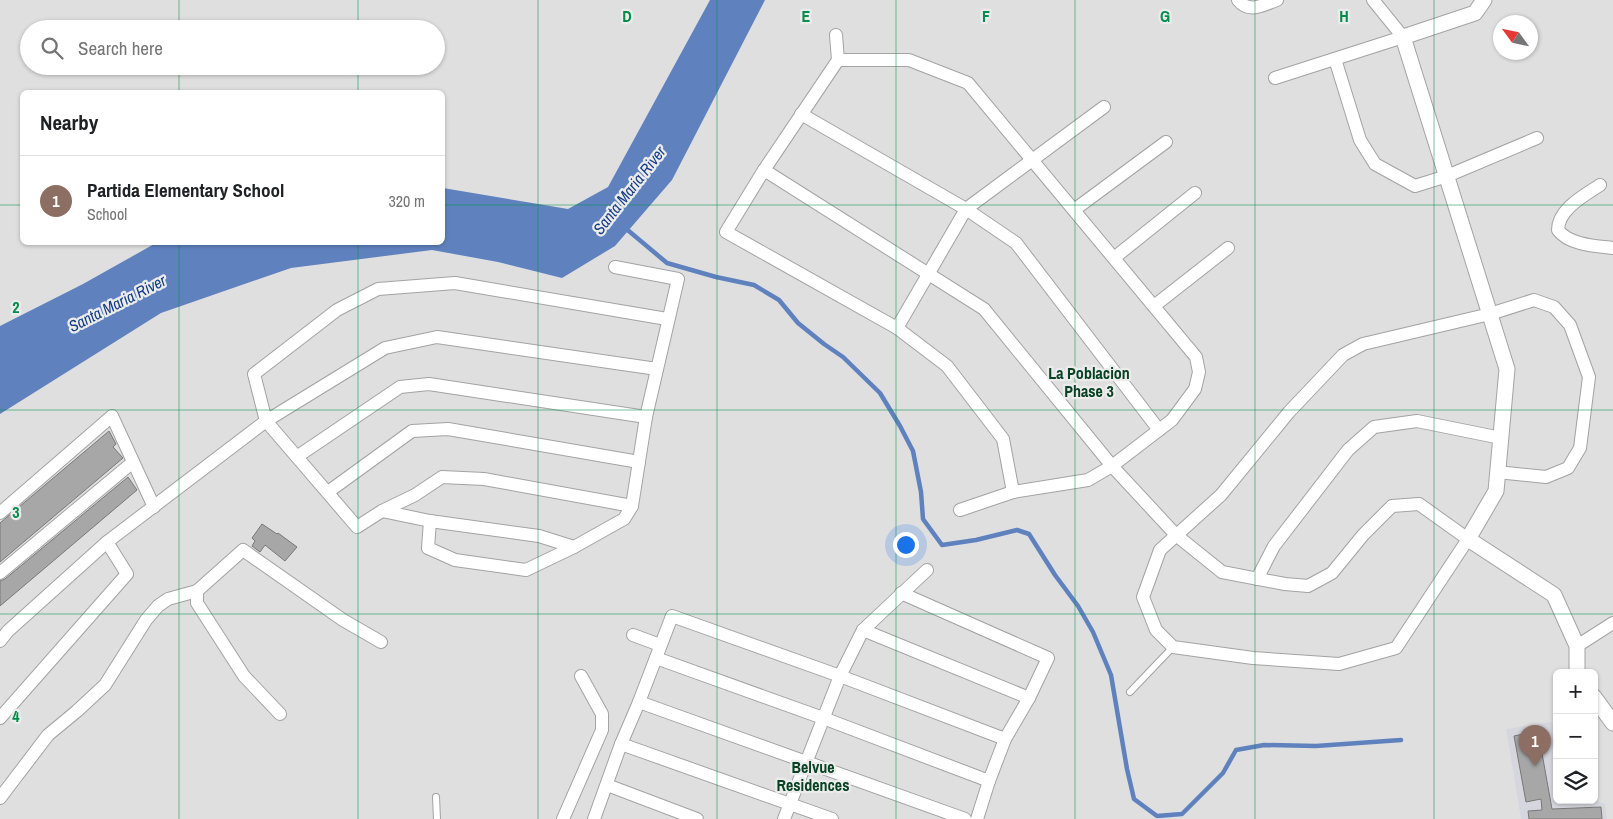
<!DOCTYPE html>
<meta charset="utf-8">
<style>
body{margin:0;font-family:"Archivo Narrow",sans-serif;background:#f2f2f2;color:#202124}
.controls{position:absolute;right:15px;bottom:15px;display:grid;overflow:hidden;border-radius:8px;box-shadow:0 1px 4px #0004}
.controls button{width:45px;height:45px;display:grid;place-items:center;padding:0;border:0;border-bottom:1px solid #e0e0e0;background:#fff;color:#202124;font:25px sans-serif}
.compass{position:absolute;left:1493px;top:15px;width:45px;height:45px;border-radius:50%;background:#fff;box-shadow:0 1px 4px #0004;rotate:303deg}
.you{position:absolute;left:905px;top:544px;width:18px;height:18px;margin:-12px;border:4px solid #fff;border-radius:50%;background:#1a73e8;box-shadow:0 0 0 8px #1a73e833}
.badge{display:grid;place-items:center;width:32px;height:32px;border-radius:50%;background:#7c3aed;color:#fff;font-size:16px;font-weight:700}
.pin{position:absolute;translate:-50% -41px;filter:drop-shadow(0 1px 2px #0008)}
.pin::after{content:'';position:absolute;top:26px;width:18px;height:15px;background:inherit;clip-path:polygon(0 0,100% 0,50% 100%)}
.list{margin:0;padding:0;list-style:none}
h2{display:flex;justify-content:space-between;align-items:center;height:65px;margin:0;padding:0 20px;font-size:21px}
h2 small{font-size:16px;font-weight:400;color:#757577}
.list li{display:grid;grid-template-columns:32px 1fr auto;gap:15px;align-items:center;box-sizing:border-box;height:90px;padding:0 20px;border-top:1px solid #e0e0e0}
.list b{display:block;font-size:19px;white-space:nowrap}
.list p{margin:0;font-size:16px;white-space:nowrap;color:#757577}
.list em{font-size:16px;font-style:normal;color:#757577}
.icon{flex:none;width:28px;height:28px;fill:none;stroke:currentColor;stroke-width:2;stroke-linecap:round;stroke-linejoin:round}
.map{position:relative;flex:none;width:1613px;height:819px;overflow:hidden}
.search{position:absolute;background:#fff;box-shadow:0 1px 4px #0004;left:20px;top:20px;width:425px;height:55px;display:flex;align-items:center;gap:12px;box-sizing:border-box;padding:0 18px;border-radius:28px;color:#757577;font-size:19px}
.panel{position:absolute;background:#fff;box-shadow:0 1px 4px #0004;left:20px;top:90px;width:425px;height:155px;border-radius:8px}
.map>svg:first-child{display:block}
.built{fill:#d6d6df}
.water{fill:#5f82bf}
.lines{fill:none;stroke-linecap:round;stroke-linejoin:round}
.stream{stroke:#5f82bf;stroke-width:4.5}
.building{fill:#a8a7a7;stroke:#797877}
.service-casing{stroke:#a3a3a4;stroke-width:8}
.minor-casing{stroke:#a3a3a4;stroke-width:14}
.tertiary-casing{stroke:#a3a3a4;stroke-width:17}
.service{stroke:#fff;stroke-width:6}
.minor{stroke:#fff;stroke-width:12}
.tertiary{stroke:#fff;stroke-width:15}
.grid{fill:none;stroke:#038e4c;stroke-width:1;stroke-opacity:0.55}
.labels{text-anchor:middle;stroke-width:4.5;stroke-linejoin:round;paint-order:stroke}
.water-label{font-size:16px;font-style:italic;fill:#143d87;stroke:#ececed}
.neighbourhood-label{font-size:16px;font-weight:bold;fill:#074222;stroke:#ececed}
.grid-label{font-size:16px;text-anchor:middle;font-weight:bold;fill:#038e4c;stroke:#ececed;stroke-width:4.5;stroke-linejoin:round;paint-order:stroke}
</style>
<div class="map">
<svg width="1613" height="819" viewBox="0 0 1613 819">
<rect width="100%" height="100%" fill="#dfdfe0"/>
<path class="built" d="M1552 722 1557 732V800H1594L1605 804 1607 819H1521L1506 729Z"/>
<path class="water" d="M710 0H765L672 180 615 246 562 278 498 262 432 250 291 268 161 313 0 414V326L83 284 156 243 442 242 443 188 568 209 608 187Z"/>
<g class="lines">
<path class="stream" d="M624 227 667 263 716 277 754 285 779 300 798 323 824 344 843 357 880 393 900 426 913 451 921 492 923 519 942 545 976 540 1017 530 1029 534 1055 575 1078 606 1093 632 1111 675 1127 769 1134 799 1157 816 1182 814 1223 773 1236 750 1264 745 1316 746 1401 740"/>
</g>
<g class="building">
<path d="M109 431 116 444 113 447 123 458 0 562V523Z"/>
<path d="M128 477 137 490 0 606V581L5 579Z"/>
<path d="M262 524 277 534 278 533 297 547 285 561 265 545 260 552 252 546 255 541 252 538Z"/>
<path d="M1538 731 1552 809 1601 807 1602 819H1529L1528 811 1542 810 1541 799 1526 802 1514 736Z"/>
</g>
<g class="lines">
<defs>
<g id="service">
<path d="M1130 692 1173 647"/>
<path d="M436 797 437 819"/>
</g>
<g id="minor">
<path d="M1238 0C1249 14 1263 5 1277 0"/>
<path d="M836 35 838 60 764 170 726 232 897 328 947 366 1003 439 1013 492"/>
<path d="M1335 59 1360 140 1375 164 1415 186 1447 176 1537 138"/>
<path d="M838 60H909L968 83 1196 357 1199 372 1195 389 1172 420 1112 466 1088 480 1013 492 960 510"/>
<path d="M1275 78 1403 37 1373 0"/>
<path d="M801 114 966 209 1016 243 1159 430"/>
<path d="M764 170 984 309 1112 466 1176 535 1222 572 1285 584 1308 586 1332 573 1363 535 1392 506 1419 504 1468 539 1396 648 1339 664 1253 658 1173 647 1156 630 1143 597 1160 550 1221 495 1289 412 1343 355 1363 344 1490 314 1534 300 1554 307 1570 325 1589 377 1580 448 1568 468 1546 477 1497 472"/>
<path d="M1600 185C1585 195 1558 209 1558 230 1569 245 1596 246 1613 248"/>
<path d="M1074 210 1166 142"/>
<path d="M1114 258 1195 193"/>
<path d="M1154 306 1228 248"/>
<path d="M897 328 966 209 1104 107"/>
<path d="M298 456 400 387 429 384 646 417"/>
<path d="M328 492 412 431 448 429 639 462"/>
<path d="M632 506 484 479 442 477 415 495 382 511 357 527 266 421 254 374 337 310 378 289 455 283 667 319"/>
<path d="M382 511 430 521 539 536 574 547"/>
<path d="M0 513 112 416 154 507"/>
<path d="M430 521 428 548 455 560 526 570 574 547 624 519 632 506 646 417 678 279 615 267"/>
<path d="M0 573 133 462"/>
<path d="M1257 579 1274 546 1348 450 1374 427 1417 421 1501 438"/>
<path d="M901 593 1048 658 1029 698 1005 739 989 781 977 819"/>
<path d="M863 630 1029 698"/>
<path d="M633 635 660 645"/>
<path d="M0 641 8 631 107 542 266 421 385 348 437 337 657 369"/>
<path d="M1577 646 1613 623"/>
<path d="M656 658 823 718 989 781"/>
<path d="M639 702 965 819"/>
<path d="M280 714 244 676 197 603V591L243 550 343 620 381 642"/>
<path d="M0 718 127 574 107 542"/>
<path d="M621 744 832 819"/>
<path d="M607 785 697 819"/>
<path d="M0 798 48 735 77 711 105 685 146 620 158 606 168 599 197 591"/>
<path d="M563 819 602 730V714L581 676"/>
<path d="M594 819 621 744 639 702 672 616 840 676 1005 739"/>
<path d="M784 819 840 676 863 630 927 570"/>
</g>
<g id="tertiary">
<path d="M1484 0 1475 13 1403 37 1507 369 1496 491 1468 539 1554 595 1577 646V673"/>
<path d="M1594 697 1613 723"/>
</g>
</defs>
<use href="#service" class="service-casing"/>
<use href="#minor" class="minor-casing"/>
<use href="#tertiary" class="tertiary-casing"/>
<use href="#service" class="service"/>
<use href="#minor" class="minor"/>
<use href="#tertiary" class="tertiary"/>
</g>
<path class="grid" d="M179 0V29M358 0V29M538 0V819M717 0V819M896 0V819M1075 0V819M1255 0V819M1434 0V819M179 66V92M358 66V92M0 205H22M442 205H1613M179 242V819M358 242V819M0 410H1613M0 614H1613"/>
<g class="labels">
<g class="water-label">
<text transform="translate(629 190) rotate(-52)" y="6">Santa Maria River</text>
<text transform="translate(117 303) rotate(-27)" y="6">Santa Maria River</text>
</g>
<g class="neighbourhood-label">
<text x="1089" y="379">La Poblacion<tspan x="1089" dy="18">Phase 3</tspan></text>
<text x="813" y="773">Belvue<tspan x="813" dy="18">Residences</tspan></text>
</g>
</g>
<g class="grid-label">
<text x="627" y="22">D</text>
<text x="806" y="22">E</text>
<text x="986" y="22">F</text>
<text x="1165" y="22">G</text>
<text x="1344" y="22">H</text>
<text x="16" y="313">2</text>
<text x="16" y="518">3</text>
<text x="16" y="722">4</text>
</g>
</svg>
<div class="controls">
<button>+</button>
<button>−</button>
<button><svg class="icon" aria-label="layers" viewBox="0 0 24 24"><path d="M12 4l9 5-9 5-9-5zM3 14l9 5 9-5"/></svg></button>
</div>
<svg class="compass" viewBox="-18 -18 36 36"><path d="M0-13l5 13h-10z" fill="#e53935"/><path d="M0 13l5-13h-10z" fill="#757577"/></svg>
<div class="you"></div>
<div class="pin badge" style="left:1535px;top:766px;background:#8d6e63">1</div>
<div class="search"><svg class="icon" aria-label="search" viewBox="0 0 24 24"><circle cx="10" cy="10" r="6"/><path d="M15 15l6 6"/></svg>Search here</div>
<section class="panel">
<h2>Nearby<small></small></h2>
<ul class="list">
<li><span class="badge" style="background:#8d6e63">1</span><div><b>Partida Elementary School</b><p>School</p></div><em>320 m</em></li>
</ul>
</section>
</div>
